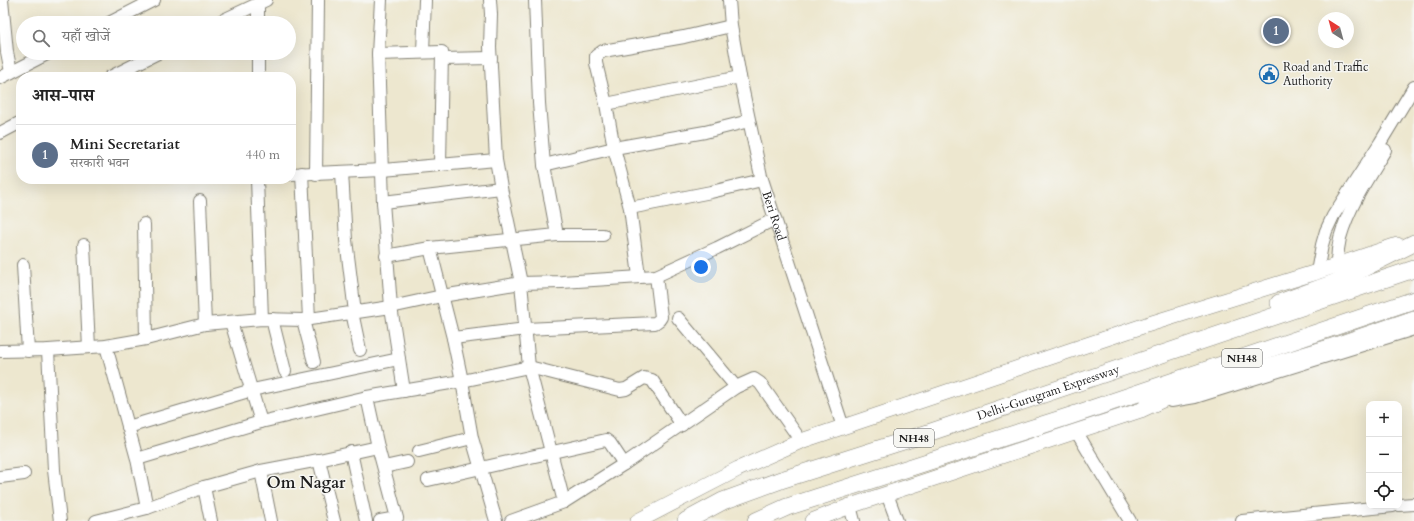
<!DOCTYPE html>
<html lang="hi">
<meta charset="utf-8">
<style>
body{margin:0;font-family:Cardo,"Noto Serif Devanagari",serif;background:#f2f2f2;color:#222}
.controls{position:absolute;right:12px;bottom:12px;display:grid;overflow:hidden;border-radius:8px;box-shadow:0 4px 16px #0002}
.controls button{width:36px;height:36px;display:grid;place-items:center;padding:0;border:0;border-bottom:1px solid #e0e0e0;background:#fff;color:#222;font:20px sans-serif}
.compass{position:absolute;left:1318px;top:12px;width:36px;height:36px;border-radius:50%;background:#fff;box-shadow:0 4px 16px #0002;rotate:324deg}
.you{position:absolute;left:701px;top:267px;width:14px;height:14px;margin:-10px;border:3px solid #fff;border-radius:50%;background:#1a73e8;box-shadow:0 0 0 6px #1a73e833}
.badge{display:grid;place-items:center;width:26px;height:26px;border-radius:50%;background:#7c3aed;color:#fff;font-size:13px;font-weight:700}
.pin{position:absolute;translate:-50% -50%;border:2px solid #fff;box-shadow:0 1px 4px #0006}
.list{margin:0;padding:0;list-style:none}
h2{display:flex;justify-content:space-between;align-items:center;height:52px;margin:0;padding:0 16px;font-size:17px}
h2 small{font-size:13px;font-weight:400;color:#767676}
.list li{display:grid;grid-template-columns:26px 1fr auto;gap:12px;align-items:center;box-sizing:border-box;height:60px;padding:0 16px;border-top:1px solid #e0e0e0}
.list b{display:block;font-size:15px;white-space:nowrap}
.list p{margin:0;font-size:13px;white-space:nowrap;color:#767676}
.list em{font-size:13px;font-style:normal;color:#767676}
.icon{flex:none;width:22px;height:22px;fill:none;stroke:currentColor;stroke-width:2;stroke-linecap:round;stroke-linejoin:round}
.map{position:relative;flex:none;width:1414px;height:521px;overflow:hidden}
.search{position:absolute;background:#fff;box-shadow:0 4px 16px #0002;left:16px;top:16px;width:280px;height:44px;display:flex;align-items:center;gap:10px;box-sizing:border-box;padding:0 14px;border-radius:22px;color:#767676;font-size:15px}
.panel{position:absolute;background:#fff;box-shadow:0 4px 16px #0002;left:16px;top:72px;width:280px;height:112px;border-radius:16px}
.map>svg:first-child{display:block}
.lines{fill:none;stroke-linecap:round;stroke-linejoin:round}
.minor-casing{stroke:#848276;stroke-width:14}
.major-casing{stroke:#848276;stroke-width:16}
.highway-casing{stroke:#848276;stroke-width:18}
.minor{stroke:#fff;stroke-width:12}
.major{stroke:#fff;stroke-width:15}
.highway{stroke:#fff;stroke-width:17}
.labels{text-anchor:middle;stroke-width:3;stroke-linejoin:round;paint-order:stroke}
.shield{fill:#f6f6f2;stroke:#5d5d5c;stroke-width:1}
.shield-label{font-size:11px;font-weight:bold;fill:#1c1c1c}
.poi-label{font-size:12px;fill:#1c1c1c;stroke:#f6f6f2;text-anchor:start}
.street-label{font-size:12px;fill:#1c1c1c;stroke:#f6f6f2}
.district-label{font-size:16px;font-weight:bold;fill:#1c1c1c;stroke:#f6f6f2}
</style>
<div class="map">
<svg width="1414" height="521" viewBox="0 0 1414 521">
<rect width="100%" height="100%" fill="#f6f6f2"/>
<filter id="ink" filterUnits="userSpaceOnUse"><feTurbulence type="fractalNoise" baseFrequency=".025" numOctaves="2"/><feDisplacementMap in="SourceGraphic" scale="8" xChannelSelector="R" yChannelSelector="G"/><feConvolveMatrix kernelMatrix="1 2 1 2 8 2 1 2 1" color-interpolation-filters="sRGB"/></filter>
<filter id="wash" filterUnits="userSpaceOnUse"><feTurbulence type="fractalNoise" baseFrequency=".012" numOctaves="4" result="noise"/><feDisplacementMap in="SourceGraphic" scale="16" xChannelSelector="R" yChannelSelector="G"/><feGaussianBlur stdDeviation="0.9" result="paint"/><feColorMatrix in="noise" values="0 0 0 0 0 0 0 0 0 0 0 0 0 0 0 0 0 1.4 0 .05"/><feComposite in="paint" operator="in"/></filter>
<g filter="url(#wash)">
<rect width="100%" height="100%" fill="#ede7cf"/>
</g>
<g filter="url(#ink)">
<g class="lines">
<defs>
<g id="minor">
<path d="M2 0 7 52 11 72"/>
<path d="M381 0 378 54 383 202 391 307 404 391"/>
<path d="M490 0 491 14 490 47 496 160 501 188 521 283 529 367 564 502"/>
<path d="M535 0 539 103 544 165 557 235H603"/>
<path id="s1" d="M729 0 731 26 740 77 761 176 843 427"/>
<path d="M109 23 154 0"/>
<path d="M217 23 266 0"/>
<path d="M258 23V4"/>
<path d="M423 52 425 0"/>
<path d="M378 54 442 52 440 165"/>
<path d="M443 59 491 58"/>
<path d="M110 77 158 53"/>
<path d="M258 77V53"/>
<path d="M0 78 49 53"/>
<path d="M606 104 740 77"/>
<path d="M0 133 21 122"/>
<path d="M544 165 614 148 705 132 749 121"/>
<path d="M342 172 346 240 355 312"/>
<path d="M302 173 309 319"/>
<path d="M291 174 383 170 496 160"/>
<path d="M316 174 318 0"/>
<path d="M257 179 262 319"/>
<path d="M200 201 205 324"/>
<path d="M383 202 501 188"/>
<path d="M630 208 711 192 762 180"/>
<path d="M144 224 146 339"/>
<path d="M84 245 89 347"/>
<path d="M430 248 453 338 462 381 472 438 496 521"/>
<path d="M386 256 430 248 557 235"/>
<path d="M23 265 28 351"/>
<path d="M1337 265C1337 256 1338 247 1340 238 1349 206 1368 178 1385 150"/>
<path d="M1317 272 1322 245 1326 231 1333 216 1380 143 1414 87"/>
<path d="M639 276 630 208 614 148 606 104 596 63V56L603 51 684 37 731 26"/>
<path d="M352 312 360 350"/>
<path d="M678 318 736 387"/>
<path d="M272 319 285 371"/>
<path d="M303 320 314 362"/>
<path d="M231 322 261 422"/>
<path d="M453 338 526 329 655 323 659 320 661 317 656 276"/>
<path d="M106 346 137 459 147 508"/>
<path d="M48 350 54 470 60 521"/>
<path d="M0 351 48 350 106 346 146 339 205 324 262 319 303 320 391 307 442 296 521 283 562 282 656 276 717 248 775 219"/>
<path d="M367 397 378 447 397 518 380 521"/>
<path d="M1171 401 1195 397 1414 329"/>
<path d="M128 427 252 390 399 359"/>
<path d="M1076 431 1130 521"/>
<path d="M419 451 472 438"/>
<path d="M351 452 366 521"/>
<path d="M137 459 261 422 367 397 462 381 529 367 620 390 626 389 644 378 652 380 682 425"/>
<path d="M319 460 334 521"/>
<path d="M384 467 407 462"/>
<path d="M261 471 271 521"/>
<path d="M0 477 24 474"/>
<path d="M428 480 606 440 610 443 624 464"/>
<path d="M204 487 211 521"/>
<path d="M887 494 897 521"/>
<path d="M1399 505 1414 504"/>
<path d="M850 506 854 521"/>
<path d="M96 521 147 508 204 487 261 471 319 460 378 447"/>
<path d="M511 521 564 502 624 464 736 387 754 379 760 383 801 441"/>
<path d="M1242 521 1393 506"/>
</g>
<g id="major">
<path d="M1147 402 1156 403 1178 393 1326 348 1414 318"/>
<path d="M638 521 738 469 801 441 1146 325 1317 272 1397 245"/>
<path d="M812 521 850 506 1141 410 1156 403"/>
</g>
<g id="highway">
<path d="M1279 303 1334 283 1414 243"/>
<path id="s2" d="M686 521 723 501 781 480 913 438 1414 269"/>
<path d="M756 521 787 507 1070 416 1414 300"/>
</g>
</defs>
<use href="#minor" class="minor-casing"/>
<use href="#major" class="major-casing"/>
<use href="#highway" class="highway-casing"/>
<use href="#minor" class="minor"/>
<use href="#major" class="major"/>
<use href="#highway" class="highway"/>
</g>
</g>
<defs>
<symbol id="civic-ring" viewBox="-11 -11 22 22"><circle r="9.5" fill="#f6f6f2" stroke="#1f6fb2" stroke-width="1.5"/><path d="M-.6-6.5H3V-4.5H.6V-3L4-1V1h2V6H-6V1h2V-1L-.6-3ZM-1.2 2.5V6h2.4V2.5Z" fill="#1f6fb2"/></symbol>
</defs>
<g fill-rule="evenodd">
<use href="#civic-ring" x="1258" y="63" width="22" height="22"/>
</g>
<g class="labels">
<g class="shield">
<rect x="1222" y="349" width="40" height="18" rx="3"/>
<rect x="894" y="429" width="40" height="18" rx="3"/>
</g>
<g class="shield-label">
<text x="1242" y="362">NH48</text>
<text x="914" y="442">NH48</text>
</g>
<g class="poi-label">
<text x="1283" y="71">Road and Traffic<tspan x="1283" dy="14">Authority</tspan></text>
</g>
<g class="street-label">
<text dy="4" stroke="none"><textPath href="#s1" startOffset="221">Beri Road</textPath></text>
<text dy="4" stroke="none"><textPath href="#s2" startOffset="385">Delhi-Gurugram Expressway</textPath></text>
</g>
<g class="district-label">
<text x="306" y="488">Om Nagar</text>
</g>
</g>
</svg>
<div class="controls">
<button>+</button>
<button>−</button>
<button><svg class="icon" aria-label="locate" viewBox="0 0 24 24"><circle cx="12" cy="12" r="6"/><path d="M12 2v4M12 18v4M2 12h4M18 12h4"/></svg></button>
</div>
<svg class="compass" viewBox="-18 -18 36 36"><path d="M0-13l5 13h-10z" fill="#e53935"/><path d="M0 13l5-13h-10z" fill="#767676"/></svg>
<div class="you"></div>
<div class="pin badge" style="left:1276px;top:31px;background:#5c6f8a">1</div>
<div class="search"><svg class="icon" aria-label="search" viewBox="0 0 24 24"><circle cx="10" cy="10" r="6"/><path d="M15 15l6 6"/></svg>यहाँ खोजें</div>
<section class="panel">
<h2>आस-पास<small></small></h2>
<ul class="list">
<li><span class="badge" style="background:#5c6f8a">1</span><div><b>Mini Secretariat</b><p>सरकारी भवन</p></div><em>440 m</em></li>
</ul>
</section>
</div>
